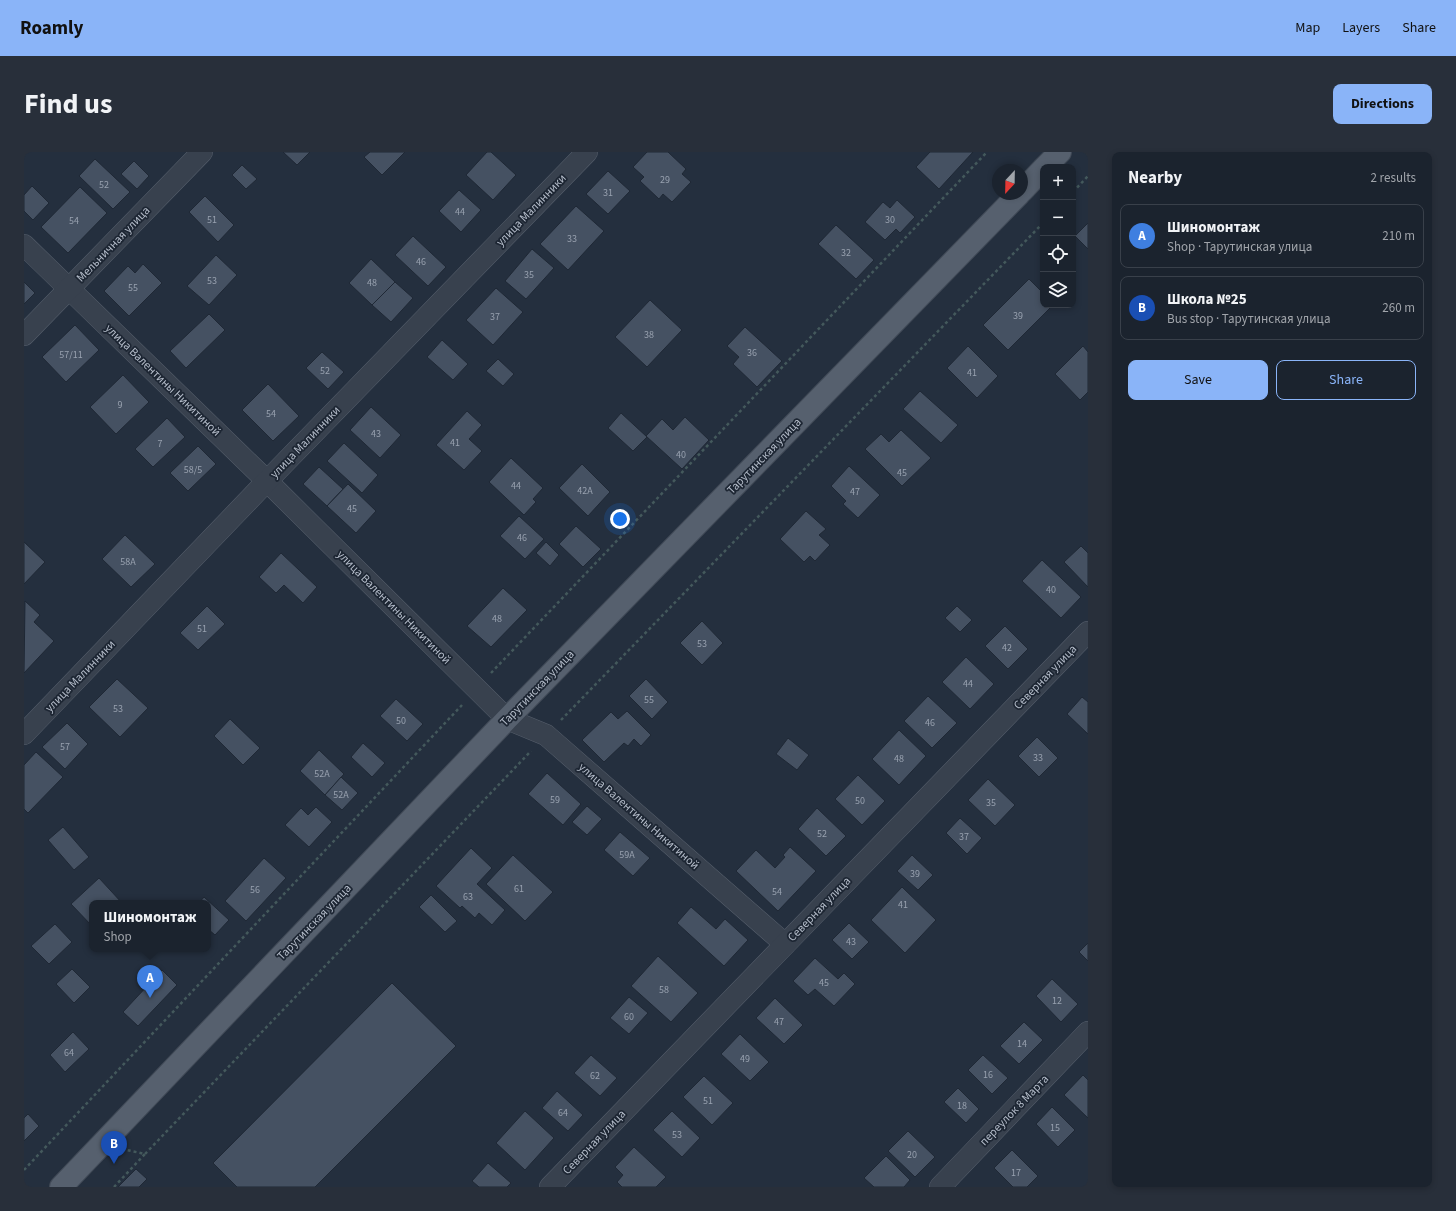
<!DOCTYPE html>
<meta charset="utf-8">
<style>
body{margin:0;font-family:"Source Sans 3",sans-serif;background:#282f3a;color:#f1f3f6}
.controls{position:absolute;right:12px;top:12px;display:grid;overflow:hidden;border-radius:8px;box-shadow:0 2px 6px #0003}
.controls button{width:36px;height:36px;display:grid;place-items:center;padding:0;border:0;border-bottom:1px solid #39404a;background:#1b232e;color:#f1f3f6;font:20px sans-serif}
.compass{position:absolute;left:968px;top:12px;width:36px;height:36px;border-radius:50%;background:#1b232e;box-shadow:0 2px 6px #0003;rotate:202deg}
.you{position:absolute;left:596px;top:367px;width:14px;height:14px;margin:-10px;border:3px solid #fff;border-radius:50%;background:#1a73e8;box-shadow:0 0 0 6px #1a73e833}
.badge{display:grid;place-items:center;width:26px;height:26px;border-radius:50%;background:#8ab4f8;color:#fff;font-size:13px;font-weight:700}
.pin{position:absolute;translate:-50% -33px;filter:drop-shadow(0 1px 2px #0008)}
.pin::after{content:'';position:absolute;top:21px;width:14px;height:12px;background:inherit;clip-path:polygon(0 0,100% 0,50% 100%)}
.popup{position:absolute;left:65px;top:748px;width:122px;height:52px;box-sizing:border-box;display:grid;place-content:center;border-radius:8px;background:#1b232e;filter:drop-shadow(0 1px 3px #0005);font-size:13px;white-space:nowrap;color:#a0a4aa}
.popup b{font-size:15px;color:#f1f3f6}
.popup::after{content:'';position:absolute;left:50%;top:100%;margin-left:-8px;border:8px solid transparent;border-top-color:#1b232e}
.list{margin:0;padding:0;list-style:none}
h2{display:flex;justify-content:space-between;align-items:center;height:52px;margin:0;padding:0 16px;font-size:17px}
h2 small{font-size:13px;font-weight:400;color:#a0a4aa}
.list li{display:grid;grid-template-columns:26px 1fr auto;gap:12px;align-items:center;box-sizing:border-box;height:64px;margin:0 8px 8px;padding:0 8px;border:1px solid #39404a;border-radius:8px}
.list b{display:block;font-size:15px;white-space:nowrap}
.list p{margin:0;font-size:13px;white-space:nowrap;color:#a0a4aa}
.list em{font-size:13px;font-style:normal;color:#a0a4aa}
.actions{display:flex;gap:8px;padding:12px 16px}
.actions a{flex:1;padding:9px 0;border:1px solid #8ab4f8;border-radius:8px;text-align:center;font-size:14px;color:#8ab4f8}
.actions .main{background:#8ab4f8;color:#111}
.icon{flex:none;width:22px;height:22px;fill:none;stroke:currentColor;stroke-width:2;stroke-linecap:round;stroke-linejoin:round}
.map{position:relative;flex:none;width:1064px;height:1035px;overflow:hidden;border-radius:8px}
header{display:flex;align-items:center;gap:24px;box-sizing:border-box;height:56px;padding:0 20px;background:#8ab4f8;color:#111}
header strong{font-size:19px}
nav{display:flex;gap:22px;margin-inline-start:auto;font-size:14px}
.intro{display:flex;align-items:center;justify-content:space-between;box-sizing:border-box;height:96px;padding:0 24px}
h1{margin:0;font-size:28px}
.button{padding:10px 18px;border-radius:8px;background:#8ab4f8;color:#111;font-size:14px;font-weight:700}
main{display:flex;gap:24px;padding:0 24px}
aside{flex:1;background:#1b232e;border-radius:8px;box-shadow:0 2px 6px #0003}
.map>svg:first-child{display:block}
.building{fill:#455162;stroke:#1f2835}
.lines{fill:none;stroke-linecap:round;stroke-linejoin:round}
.minor-casing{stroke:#565f6c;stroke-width:22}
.major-casing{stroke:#414a57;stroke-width:24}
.path{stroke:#44595c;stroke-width:2.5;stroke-dasharray:3 3;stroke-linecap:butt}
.minor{stroke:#38414e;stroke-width:21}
.major{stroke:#56606e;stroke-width:22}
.labels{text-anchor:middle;stroke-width:3.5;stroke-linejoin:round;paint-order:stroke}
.number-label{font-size:10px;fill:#98a1af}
.street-label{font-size:12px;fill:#b4bcc9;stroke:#1d2633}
</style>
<header>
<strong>Roamly</strong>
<nav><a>Map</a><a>Layers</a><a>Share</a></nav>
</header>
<div class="intro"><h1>Find us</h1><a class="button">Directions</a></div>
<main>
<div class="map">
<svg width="1064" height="1035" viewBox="0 0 1064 1035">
<rect width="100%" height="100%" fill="#242f3e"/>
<g class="building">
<path d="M259 0H286L273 13Z"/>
<path d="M346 0H381L358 23 340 5Z"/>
<path d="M463 0H467L492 23 469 48 442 23Z"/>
<path d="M623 0H644L662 17 658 22 667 30 648 50 639 42 635 47 616 29 620 25 609 15Z"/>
<path d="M906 0H949L915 37 892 15Z"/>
<path d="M71 7 106 40 89 57 55 24Z"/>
<path d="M110 9 125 24 113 37 97 22Z"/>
<path d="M218 13 233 27 222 37 208 23Z"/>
<path d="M584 19 606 39 584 62 562 42Z"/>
<path d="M8 34 25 51 9 68 0 59V43Z"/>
<path d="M56 35 83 61 44 101 17 75Z"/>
<path d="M435 38 457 58 437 80 415 59Z"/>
<path d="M181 44 210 73 194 90 165 60Z"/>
<path d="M873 48 891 65 876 81 872 77 861 88 841 70 859 50 866 56Z"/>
<path d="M552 54 580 79 544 118 516 92Z"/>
<path d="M1064 71V97L1051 84Z"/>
<path d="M812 73 850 108 832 127 794 92Z"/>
<path d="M389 84 422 115 404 134 371 103Z"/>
<path d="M508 97 530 116 502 147 481 129Z"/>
<path d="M192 103 213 123 185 153 163 134Z"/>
<path d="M347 107 371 130 348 153 325 131Z"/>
<path d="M119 112 138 131 105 164 80 139 104 114 111 121Z"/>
<path d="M1005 127 1019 141V153H1029L984 198 959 173Z"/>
<path d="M0 130 11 141 0 152Z"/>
<path d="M371 130 389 146 367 170 348 153Z"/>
<path d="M472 136 499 160 469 193 442 168Z"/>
<path d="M626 148 658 178 623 215 591 185Z"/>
<path d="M185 162 201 178 162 216 146 199Z"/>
<path d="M51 173 75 198 42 230 18 205Z"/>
<path d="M721 175 758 209 733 235 709 212 715 205 703 194Z"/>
<path d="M418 188 444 212 429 228 403 205Z"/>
<path d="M944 194 974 224 953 246 923 216Z"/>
<path d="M1059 194 1064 200V240L1056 248 1031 222Z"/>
<path d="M298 200 320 220 304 237 282 216Z"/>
<path d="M474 207 490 222 479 234 462 219Z"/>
<path d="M99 223 125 250 92 282 66 255Z"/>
<path d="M244 232 275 264 249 289 218 258Z"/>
<path d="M896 239 934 273 917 291 879 257Z"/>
<path d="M347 255 377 283 356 306 326 278Z"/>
<path d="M443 259 458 273 445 287 458 299 440 318 412 293Z"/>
<path d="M597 261 623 285 609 299 584 276Z"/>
<path d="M661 265 685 288 658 317 622 284 638 267 649 278Z"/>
<path d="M143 266 161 285 129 315 111 297Z"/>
<path d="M877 278 907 306 878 334 841 297 857 282 865 290Z"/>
<path d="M320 291 354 323 338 341 303 309Z"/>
<path d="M174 294 192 312 164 339 146 321Z"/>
<path d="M487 306 519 336 509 347 512 350 500 363 465 330Z"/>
<path d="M558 312 586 340 564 364 535 336Z"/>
<path d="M825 314 856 343 834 366 819 352 822 349 807 334Z"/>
<path d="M295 315 319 337 303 354 279 332Z"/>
<path d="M324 332 352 359 332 381 303 354Z"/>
<path d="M782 359 802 377 795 383 806 393 791 409 786 404 780 410 756 387Z"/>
<path d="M495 364 520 387 501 407 476 384Z"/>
<path d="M552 374 577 397 559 415 535 392Z"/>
<path d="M101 383 131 412 107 435 78 407Z"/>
<path d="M0 390 21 410 0 432Z"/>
<path d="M522 390 535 403 526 414 512 401Z"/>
<path d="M1057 394 1064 401V435L1040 410Z"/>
<path d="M257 401 293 435 279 451 260 433 252 441 235 425Z"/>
<path d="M1018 408 1057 445 1037 466 998 429Z"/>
<path d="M479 436 503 458 467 495 443 474Z"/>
<path d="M1 449 16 463 10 470 30 489 0 521Z"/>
<path d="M183 454 201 472 174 498 156 481Z"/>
<path d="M933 454 948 468 936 480 921 466Z"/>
<path d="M678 469 699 491 678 513 656 491Z"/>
<path d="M981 474 1004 497 984 517 961 494Z"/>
<path d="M942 505 970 532 946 557 918 530Z"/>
<path d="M93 527 124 556 96 585 65 555Z"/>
<path d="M622 527 644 550 628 567 605 544Z"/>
<path d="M904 544 933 571 908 596 880 569Z"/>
<path d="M1058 545 1064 550V582L1043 562Z"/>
<path d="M372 547 399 572 383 589 356 564Z"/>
<path d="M603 559 627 583 617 594 610 587 604 594 600 591 580 610 558 588 587 560 594 567Z"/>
<path d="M206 567 236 596 219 613 190 584Z"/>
<path d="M43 571 64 592 41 617 18 595Z"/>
<path d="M875 578 902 604 875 633 848 607Z"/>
<path d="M1013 585 1034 606 1015 625 994 604Z"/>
<path d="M764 586 785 603 773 618 752 602Z"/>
<path d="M339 591 361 611 348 625 327 605Z"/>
<path d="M295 598 320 622 301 643 276 619Z"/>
<path d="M12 600 39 625 4 661 0 657V613Z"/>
<path d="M523 621 557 652 539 673 504 642Z"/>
<path d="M834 623 861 649 838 673 811 647Z"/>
<path d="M317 625 334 641 318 658 301 643Z"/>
<path d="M964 627 991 653 971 674 944 648Z"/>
<path d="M563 654 578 667 563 683 548 670Z"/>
<path d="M292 655 308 670 285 695 261 673 277 656 284 663Z"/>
<path d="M793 656 822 684 802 704 774 677Z"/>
<path d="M936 666 958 686 943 702 922 681Z"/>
<path d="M39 675 65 705 50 718 24 688Z"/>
<path d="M596 680 626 706 609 724 580 698Z"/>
<path d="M766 695 792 719 754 759 712 719 732 698 751 716 761 705 759 703Z"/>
<path d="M447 696 468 716 453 732 481 758 468 773 455 761 451 766 438 754 436 756 412 734Z"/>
<path d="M489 703 529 740 501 769 462 732Z"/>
<path d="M888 703 909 723 894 738 873 719Z"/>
<path d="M240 706 262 726 222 769 201 749Z"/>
<path d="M75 726 98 751H68V774L47 752Z"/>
<path d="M878 735 912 768 881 801 847 768Z"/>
<path d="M407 743 433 769 421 780 395 755Z"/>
<path d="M180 745 205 768 191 783 184 777V751H175Z"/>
<path d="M667 755 692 777 701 767 724 788 700 814 653 771Z"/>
<path d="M825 771 845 790 828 807 808 788Z"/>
<path d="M31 772 48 790 25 812 7 794Z"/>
<path d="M1064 791V809L1055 800Z"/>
<path d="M634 804 674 841 647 870 607 834Z"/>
<path d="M791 806 814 827 820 821 831 832 810 854 791 837 784 843 769 829Z"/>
<path d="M48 817 66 835 50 851 32 832Z"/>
<path d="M138 818 153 833 114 874 99 860Z"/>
<path d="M1028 827 1054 852 1037 870 1012 844Z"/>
<path d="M368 831 432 894 291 1035H213L189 1011Z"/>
<path d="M605 845 624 861 605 882 586 866Z"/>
<path d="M751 846 779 873 760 892 732 866Z"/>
<path d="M1000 870 1019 888 995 912 976 894Z"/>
<path d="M49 880 65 897 41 920 26 903Z"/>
<path d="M716 882 745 910 726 929 697 902Z"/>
<path d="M567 903 593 926 576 944 550 921Z"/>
<path d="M959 903 984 926 968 942 944 918Z"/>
<path d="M1059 923 1064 928V966L1040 943Z"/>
<path d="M680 924 709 951 688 973 659 945Z"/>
<path d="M934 936 955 957 942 971 920 950Z"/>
<path d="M533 939 559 963 544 979 518 956Z"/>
<path d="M1028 955 1051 978 1034 995 1012 972Z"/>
<path d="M501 959 530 986 501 1018 472 991Z"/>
<path d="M648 959 676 986 658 1005 629 978Z"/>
<path d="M4 962 15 974 0 989V966Z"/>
<path d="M884 979 911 1005 891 1025 864 999Z"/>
<path d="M610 995 642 1025 632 1035H598L593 1030 599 1023 591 1015Z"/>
<path d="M988 998 1014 1024 1003 1035H989L970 1016Z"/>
<path d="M862 1004 886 1028 880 1035H850L840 1026Z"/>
<path d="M464 1011 487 1031 483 1035H455L448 1029Z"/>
<path d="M112 1017 123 1027 115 1035H94Z"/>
</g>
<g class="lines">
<defs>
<g id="minor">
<path d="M0 93 243 329 483 567 522 583 761 792"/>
<path d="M0 183 178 0"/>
<path d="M0 582 243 329 563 0"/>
<path d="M526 1035 1064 480"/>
<path d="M916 1035 1064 880"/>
</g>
<g id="major">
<path d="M1021 15 1036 0"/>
<path d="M998 39 1019 17"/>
<path d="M37 1035 483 567 995 42"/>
</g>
</defs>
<use href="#minor" class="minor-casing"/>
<use href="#major" class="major-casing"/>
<g class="path">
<path d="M1062 0 1064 2"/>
<path d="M1049 40 1064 24"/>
<path d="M467 521 963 0"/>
<path d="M537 568 1019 71"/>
<path d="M121 1002 507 599"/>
<path d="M0 1018 438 553"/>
<path d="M90 1035 121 1002 103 998"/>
</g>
<use href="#minor" class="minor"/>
<use href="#major" class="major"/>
</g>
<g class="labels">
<g class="number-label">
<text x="641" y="31">29</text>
<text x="80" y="36">52</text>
<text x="584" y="44">31</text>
<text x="436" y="63">44</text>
<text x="188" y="71">51</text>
<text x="866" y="71">30</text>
<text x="50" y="72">54</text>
<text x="548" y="90">33</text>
<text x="822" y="104">32</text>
<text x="397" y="113">46</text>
<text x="505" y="126">35</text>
<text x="188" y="132">53</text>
<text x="348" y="134">48</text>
<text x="109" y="139">55</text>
<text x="994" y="167">39</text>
<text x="471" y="168">37</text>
<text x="625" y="186">38</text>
<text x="728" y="204">36</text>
<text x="47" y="206">57/11</text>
<text x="301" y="222">52</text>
<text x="948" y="224">41</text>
<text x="96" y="256">9</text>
<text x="247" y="265">54</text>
<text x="352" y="285">43</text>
<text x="431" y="294">41</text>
<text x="136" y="295">7</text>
<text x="657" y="306">40</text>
<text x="169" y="321">58/5</text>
<text x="878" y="324">45</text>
<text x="492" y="337">44</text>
<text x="561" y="342">42А</text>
<text x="831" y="343">47</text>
<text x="328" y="360">45</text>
<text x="498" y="389">46</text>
<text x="104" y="413">58А</text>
<text x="1027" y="441">40</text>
<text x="473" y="470">48</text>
<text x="178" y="480">51</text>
<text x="678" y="495">53</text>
<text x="983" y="499">42</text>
<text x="944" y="535">44</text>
<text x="625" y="551">55</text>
<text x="94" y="560">53</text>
<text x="377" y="572">50</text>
<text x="906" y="574">46</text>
<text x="41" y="598">57</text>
<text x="1014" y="609">33</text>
<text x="875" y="610">48</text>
<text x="298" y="625">52А</text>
<text x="317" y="646">52А</text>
<text x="531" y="651">59</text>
<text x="836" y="652">50</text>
<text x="967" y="654">35</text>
<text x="798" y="685">52</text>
<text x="940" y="688">37</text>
<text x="603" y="706">59А</text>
<text x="891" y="725">39</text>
<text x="495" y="740">61</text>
<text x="231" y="741">56</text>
<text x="753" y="743">54</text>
<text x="444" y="748">63</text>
<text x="879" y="756">41</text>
<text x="827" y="793">43</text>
<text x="800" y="834">45</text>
<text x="640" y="841">58</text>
<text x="1033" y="852">12</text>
<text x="605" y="868">60</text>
<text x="755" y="873">47</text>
<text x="998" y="895">14</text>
<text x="45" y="904">64</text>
<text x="721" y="910">49</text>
<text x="964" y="926">16</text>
<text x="571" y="927">62</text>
<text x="684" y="952">51</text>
<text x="938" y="957">18</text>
<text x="539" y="964">64</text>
<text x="1031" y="979">15</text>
<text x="653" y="986">53</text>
<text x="888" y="1006">20</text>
<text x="992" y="1024">17</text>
</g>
<g class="street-label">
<text transform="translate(507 58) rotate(-46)" y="4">улица Малинники</text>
<text transform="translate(89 92) rotate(-46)" y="4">Мельничная улица</text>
<text transform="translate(139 228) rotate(44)" y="4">улица Валентины Никитиной</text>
<text transform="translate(281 290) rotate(-46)" y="4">улица Малинники</text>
<text transform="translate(740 304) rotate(-46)" y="4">Тарутинская улица</text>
<text transform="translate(370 455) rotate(45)" y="4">улица Валентины Никитиной</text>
<text transform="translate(56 524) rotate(-46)" y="4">улица Малинники</text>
<text transform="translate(1021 525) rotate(-46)" y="4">Северная улица</text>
<text transform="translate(513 536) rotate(-46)" y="4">Тарутинская улица</text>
<text transform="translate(615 664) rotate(41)" y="4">улица Валентины Никитиной</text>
<text transform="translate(795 757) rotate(-46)" y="4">Северная улица</text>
<text transform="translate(290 770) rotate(-46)" y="4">Тарутинская улица</text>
<text transform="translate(990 958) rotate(-46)" y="4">переулок 8 Марта</text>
<text transform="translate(570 990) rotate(-46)" y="4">Северная улица</text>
</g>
</g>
</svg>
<div class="controls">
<button>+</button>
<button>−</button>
<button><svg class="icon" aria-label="locate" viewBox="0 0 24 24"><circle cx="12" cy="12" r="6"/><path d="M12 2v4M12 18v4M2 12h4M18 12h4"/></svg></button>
<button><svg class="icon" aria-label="layers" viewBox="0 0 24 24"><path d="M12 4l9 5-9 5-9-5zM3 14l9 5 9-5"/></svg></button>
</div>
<svg class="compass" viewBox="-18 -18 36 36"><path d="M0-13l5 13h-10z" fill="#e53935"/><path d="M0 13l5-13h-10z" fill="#a0a4aa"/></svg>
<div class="you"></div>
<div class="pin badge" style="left:126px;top:846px;background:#3f7fe0">A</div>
<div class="popup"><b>Шиномонтаж</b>Shop</div>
<div class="pin badge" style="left:90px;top:1012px;background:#1a4fb4">B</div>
</div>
<aside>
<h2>Nearby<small>2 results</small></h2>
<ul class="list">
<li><span class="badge" style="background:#3f7fe0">A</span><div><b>Шиномонтаж</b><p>Shop · Тарутинская улица</p></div><em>210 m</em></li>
<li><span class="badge" style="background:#1a4fb4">B</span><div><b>Школа №25</b><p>Bus stop · Тарутинская улица</p></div><em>260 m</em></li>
</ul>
<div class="actions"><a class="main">Save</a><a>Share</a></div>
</aside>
</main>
